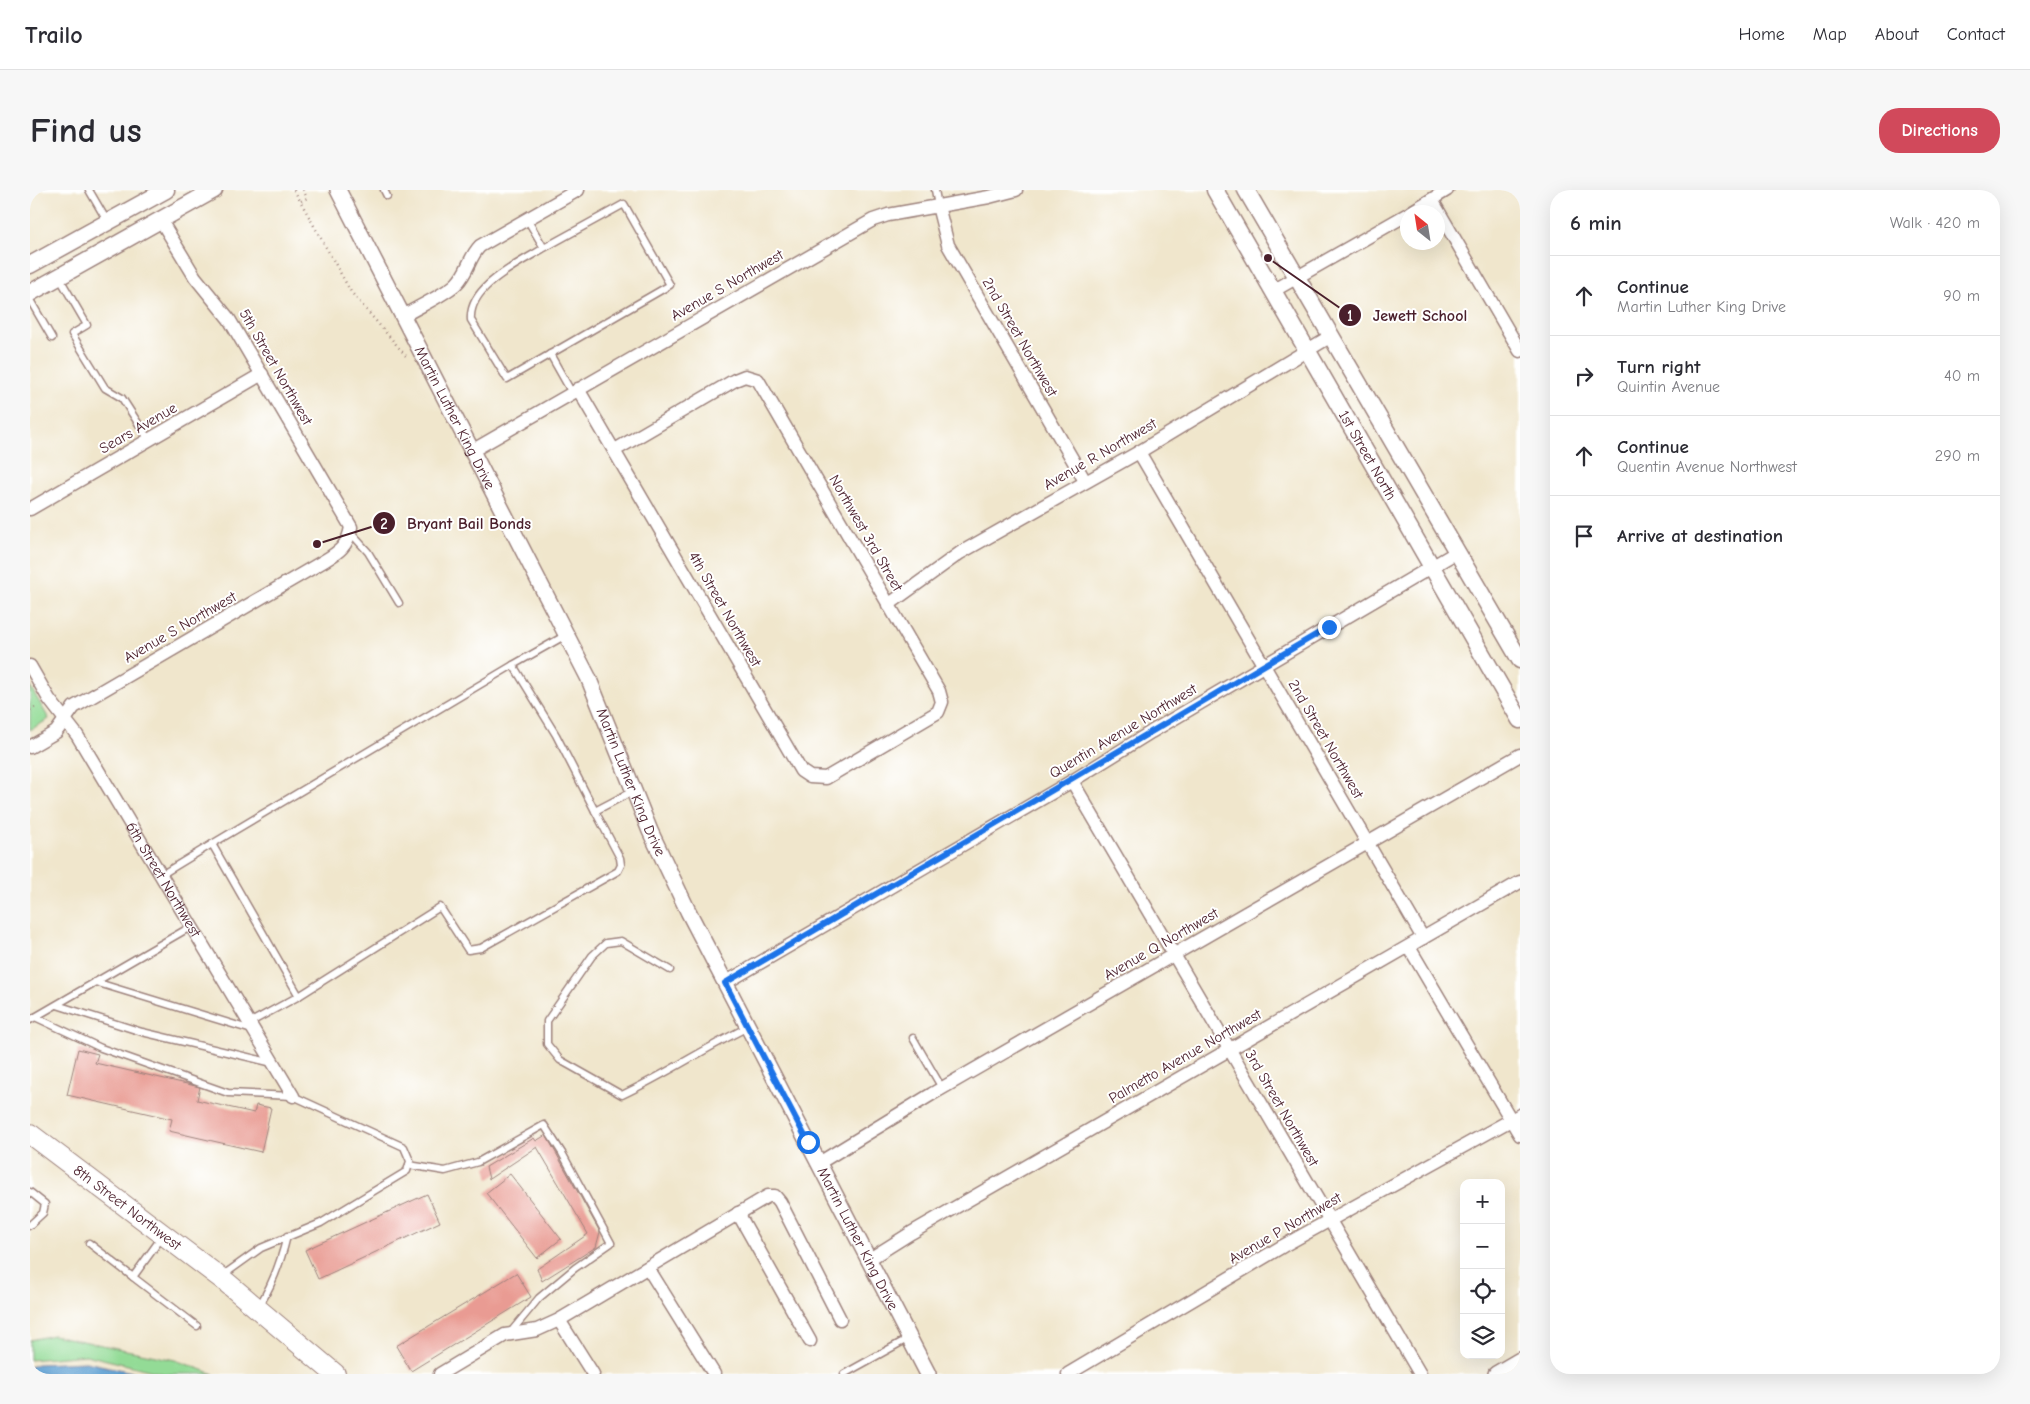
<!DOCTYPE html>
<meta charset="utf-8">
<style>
body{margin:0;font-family:"Comic Neue",sans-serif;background:#f7f7f7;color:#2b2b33}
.controls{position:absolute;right:15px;bottom:15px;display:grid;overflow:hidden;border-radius:10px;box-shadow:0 5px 20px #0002}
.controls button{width:45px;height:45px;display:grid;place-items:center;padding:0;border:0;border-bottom:1px solid #e1e1e2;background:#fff;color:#2b2b33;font:25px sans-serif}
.compass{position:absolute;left:1370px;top:15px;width:45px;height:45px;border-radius:50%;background:#fff;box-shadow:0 5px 20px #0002;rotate:330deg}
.stop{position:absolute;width:15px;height:15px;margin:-11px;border:4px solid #1a73e8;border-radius:50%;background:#fff}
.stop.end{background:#1a73e8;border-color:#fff;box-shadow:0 1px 5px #0008}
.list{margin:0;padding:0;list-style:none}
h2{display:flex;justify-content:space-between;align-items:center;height:65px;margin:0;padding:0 20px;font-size:21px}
h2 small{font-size:16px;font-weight:400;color:#7c7c81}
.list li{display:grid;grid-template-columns:32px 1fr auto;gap:15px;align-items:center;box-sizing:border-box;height:80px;padding:0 20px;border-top:1px solid #e1e1e2}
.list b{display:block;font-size:19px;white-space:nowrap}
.list p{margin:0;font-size:16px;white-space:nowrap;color:#7c7c81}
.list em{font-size:16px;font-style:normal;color:#7c7c81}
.icon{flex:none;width:28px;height:28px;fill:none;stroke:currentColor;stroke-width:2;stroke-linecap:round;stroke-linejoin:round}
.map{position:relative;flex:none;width:1490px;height:1184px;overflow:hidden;border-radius:20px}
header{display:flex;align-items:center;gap:30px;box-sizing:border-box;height:70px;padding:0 25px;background:#fff;border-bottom:1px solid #e1e1e2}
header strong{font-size:24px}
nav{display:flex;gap:28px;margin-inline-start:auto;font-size:18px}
.intro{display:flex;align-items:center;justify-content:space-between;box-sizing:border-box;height:120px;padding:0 30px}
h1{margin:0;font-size:35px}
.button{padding:12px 22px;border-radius:20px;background:#d1495b;color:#fff;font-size:18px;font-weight:700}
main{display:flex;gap:30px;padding:0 30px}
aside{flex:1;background:#fff;border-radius:20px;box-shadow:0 5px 20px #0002}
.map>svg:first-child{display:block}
.green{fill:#93db96;stroke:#6e7d60}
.water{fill:#60a1d3;stroke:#55607f}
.building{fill:#e99b93}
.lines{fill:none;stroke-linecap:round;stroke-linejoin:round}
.service-casing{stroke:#9d827c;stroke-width:9}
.minor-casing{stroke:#9d827c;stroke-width:15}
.tertiary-casing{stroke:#9d827c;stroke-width:18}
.secondary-casing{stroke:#9d827c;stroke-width:19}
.trunk-casing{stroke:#9d827c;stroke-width:22}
.path{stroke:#9d827c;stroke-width:2.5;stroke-dasharray:1 4;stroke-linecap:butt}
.service{stroke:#fff;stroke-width:6}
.minor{stroke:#fff;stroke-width:12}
.tertiary{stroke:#fff;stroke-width:15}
.secondary{stroke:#fff;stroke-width:16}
.trunk{stroke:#fff;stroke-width:20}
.route{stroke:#1a73e8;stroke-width:6}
.labels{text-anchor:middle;stroke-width:4;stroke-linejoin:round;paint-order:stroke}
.street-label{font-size:15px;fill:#4a1f2b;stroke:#fff}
.leader{fill:none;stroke:#4a1f2b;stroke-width:2}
.callout-dot{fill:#4a1f2b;stroke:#fff;stroke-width:2}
.mark-label{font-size:15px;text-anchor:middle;font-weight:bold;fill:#fff}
.callout-label{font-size:16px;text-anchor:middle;font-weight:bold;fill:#4a1f2b;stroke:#fff;stroke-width:4;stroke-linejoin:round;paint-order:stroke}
</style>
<header>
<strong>Trailo</strong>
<nav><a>Home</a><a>Map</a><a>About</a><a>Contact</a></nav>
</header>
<div class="intro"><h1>Find us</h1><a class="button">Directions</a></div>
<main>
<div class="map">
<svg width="1490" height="1184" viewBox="0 0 1490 1184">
<rect width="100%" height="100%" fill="#fff"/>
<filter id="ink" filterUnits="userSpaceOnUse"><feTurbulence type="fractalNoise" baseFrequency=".02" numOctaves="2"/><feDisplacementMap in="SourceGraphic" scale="10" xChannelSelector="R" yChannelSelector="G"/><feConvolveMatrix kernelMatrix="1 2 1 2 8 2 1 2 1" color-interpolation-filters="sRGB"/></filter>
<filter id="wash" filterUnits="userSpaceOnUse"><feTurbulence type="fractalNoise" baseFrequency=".0096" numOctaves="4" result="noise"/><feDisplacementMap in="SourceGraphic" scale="20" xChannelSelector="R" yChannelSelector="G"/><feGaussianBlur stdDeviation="1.12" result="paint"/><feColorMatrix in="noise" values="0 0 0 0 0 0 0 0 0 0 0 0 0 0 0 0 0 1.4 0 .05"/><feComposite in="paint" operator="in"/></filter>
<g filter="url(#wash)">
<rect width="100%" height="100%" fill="#f0e6cc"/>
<g class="green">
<path d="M0 496 19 529 0 540Z"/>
<path d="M23 1145 145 1170 184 1184H135L56 1165 0 1170V1150Z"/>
</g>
<path class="water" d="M56 1172 112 1184H0V1177L7 1174Z"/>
<g id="blocks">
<g class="building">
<path d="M48 859 68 864 65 873 170 897 167 910 224 923 226 915 241 918 231 962 139 941 142 929 37 905Z"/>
<path d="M516 945 570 1042 566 1057 512 1091 507 1079 558 1044 507 957 459 989 456 977 504 948 506 951Z"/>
<path d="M480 984 531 1049 507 1068 456 1003Z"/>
<path d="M397 1004 410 1032 288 1089 275 1060Z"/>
<path d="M486 1083 501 1107 381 1181 366 1156Z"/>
</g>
</g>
</g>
<g filter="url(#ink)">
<use href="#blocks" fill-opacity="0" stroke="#9d827c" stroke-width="1"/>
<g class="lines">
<defs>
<g id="service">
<path d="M59 0 77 31"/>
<path d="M354 0 357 6"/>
<path d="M905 0 908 16"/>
<path d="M497 29 514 58 594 14 640 95 477 189 441 130C438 96 490 73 514 58"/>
<path d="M29 87 57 135 42 144 75 198 92 208 119 250"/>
<path d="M0 110 22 148"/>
<path d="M520 164 542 203"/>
<path d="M320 342 338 362 369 413"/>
<path d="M536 445 483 475 526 545 565 621 603 601"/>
<path d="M131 685 182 654"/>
<path d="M640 780 591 751 576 753 562 766 517 831V854L530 870 592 905C635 885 675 858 718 837"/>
<path d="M65 792 222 840"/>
<path d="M269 806 182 654 483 475"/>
<path d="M27 815 112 842 243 873"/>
<path d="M5 827 71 858 198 903 263 906 374 957 380 971 377 981 291 1033 231 1058 192 1086"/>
<path d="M0 830 162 736"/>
<path d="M219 833 269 806 410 717 438 760 451 758 588 681 591 675 590 668 565 621"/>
<path d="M883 848 912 898"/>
<path d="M379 975 415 981 448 972 514 935 532 963 581 1053 545 1078 509 1108 480 1143"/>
<path d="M0 1002 15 1014 13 1023 0 1035"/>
<path d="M59 1053 103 1087 132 1047"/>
<path d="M103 1087 167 1136"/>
<path d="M229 1116C243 1094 251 1071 257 1046"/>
<path d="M814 1184 879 1148"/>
</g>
<g id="minor">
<path d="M1402 10 1490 161"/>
<path d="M908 16 918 55 1055 291"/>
<path d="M1381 22 1417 0"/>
<path d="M1243 101 1378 24"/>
<path d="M373 126C386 118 418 103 427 93 438 82 439 67 450 56L548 0"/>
<path d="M548 199 771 581 780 587 796 588 908 522 912 512 909 501 728 190 715 186 705 190 585 260"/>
<path d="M440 262 843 30 858 25 959 7 986 0"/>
<path d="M1109 262 1393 748"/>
<path d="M0 319 232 184"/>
<path d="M858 415 930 363 1109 262 1301 146"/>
<path id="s1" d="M0 476 19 509 47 545 263 906"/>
<path d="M0 557 26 542 44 517 294 371C309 362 318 356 321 337L199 129 165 87 130 29"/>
<path d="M1042 591 1390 1184"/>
<path d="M1379 757 1490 945"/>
<path d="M695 793 1042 591 1121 542 1427 362"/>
<path d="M789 973 902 904 1490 565"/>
<path d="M708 1023 780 1151"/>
<path d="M838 1070 881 1043 1490 692"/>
<path d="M618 1078 684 1184"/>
<path d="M529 1130 563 1184"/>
<path d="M410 1184 475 1145 507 1140 529 1130 738 1006H745L750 1012 810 1129"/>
<path d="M1038 1184 1253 1056 1490 925"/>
</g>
<g id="tertiary">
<path id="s2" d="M308 0 558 487 620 641 658 721 898 1184"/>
<path d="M1466 1184 1490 1170"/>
</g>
<g id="secondary">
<path id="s3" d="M1185 0 1490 530"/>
<path d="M1216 0 1490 470"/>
<path d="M0 75 136 0"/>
<path d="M0 103 184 0"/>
</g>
<g id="trunk">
<path id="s4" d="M0 944 196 1092 305 1184"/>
</g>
</defs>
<use href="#service" class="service-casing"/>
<use href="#minor" class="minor-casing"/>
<use href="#tertiary" class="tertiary-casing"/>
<use href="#secondary" class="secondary-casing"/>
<use href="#trunk" class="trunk-casing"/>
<g class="path">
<path d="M264 0 321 102 376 166"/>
<path d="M271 11 277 8 273 0"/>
<path d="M0 520 7 516"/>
</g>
<use href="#service" class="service"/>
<use href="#minor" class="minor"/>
<use href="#tertiary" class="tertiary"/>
<use href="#secondary" class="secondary"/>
<use href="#trunk" class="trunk"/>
</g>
</g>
<g class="lines" filter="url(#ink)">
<path class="route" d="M778 952 695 793 1299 437"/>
</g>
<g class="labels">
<g class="street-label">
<text transform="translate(697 95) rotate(-30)" y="5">Avenue S Northwest</text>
<text transform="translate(990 147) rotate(60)" y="5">2nd Street Northwest</text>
<text transform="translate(246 177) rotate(60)" y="5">5th Street Northwest</text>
<text dy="5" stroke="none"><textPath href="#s2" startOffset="256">Martin Luther King Drive</textPath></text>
<text transform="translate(108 238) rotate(-30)" y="5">Sears Avenue</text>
<text transform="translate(1070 264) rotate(-30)" y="5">Avenue R Northwest</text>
<text dy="5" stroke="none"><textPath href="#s3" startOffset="306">1st Street North</textPath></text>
<text transform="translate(836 343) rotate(60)" y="5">Northwest 3rd Street</text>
<text transform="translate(695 419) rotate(60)" y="5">4th Street Northwest</text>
<text transform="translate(150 437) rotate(-30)" y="5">Avenue S Northwest</text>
<text transform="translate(1093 541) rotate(-31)" y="5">Quentin Avenue Northwest</text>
<text transform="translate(1296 549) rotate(60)" y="5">2nd Street Northwest</text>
<text dy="5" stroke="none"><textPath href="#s2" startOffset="661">Martin Luther King Drive</textPath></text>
<text dy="5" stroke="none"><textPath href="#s1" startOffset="252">6th Street Northwest</textPath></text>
<text transform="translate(1131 754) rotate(-30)" y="5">Avenue Q Northwest</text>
<text transform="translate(1155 866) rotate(-30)" y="5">Palmetto Avenue Northwest</text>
<text transform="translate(1252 918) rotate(60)" y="5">3rd Street Northwest</text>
<text dy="5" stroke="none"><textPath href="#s4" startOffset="122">8th Street Northwest</textPath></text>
<text transform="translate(1255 1038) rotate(-30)" y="5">Avenue P Northwest</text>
<text dy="5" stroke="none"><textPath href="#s2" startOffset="1171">Martin Luther King Drive</textPath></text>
</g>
</g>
<path class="leader" d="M1238 68L1320 125M287 354L354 333"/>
<g class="callout-dot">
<circle cx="1238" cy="68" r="5"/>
<circle cx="287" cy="354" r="5"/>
<circle cx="1320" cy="125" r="12"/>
<circle cx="354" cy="333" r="12"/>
</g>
<g class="mark-label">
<text x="1320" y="131">1</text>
<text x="354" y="339">2</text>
</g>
<g class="callout-label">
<text x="1390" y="131">Jewett School</text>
<text x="439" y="339">Bryant Bail Bonds</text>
</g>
</svg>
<div class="controls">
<button>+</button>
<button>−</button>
<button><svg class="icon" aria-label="locate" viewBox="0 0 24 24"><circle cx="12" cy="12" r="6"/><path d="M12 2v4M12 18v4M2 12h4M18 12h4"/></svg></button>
<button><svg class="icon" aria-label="layers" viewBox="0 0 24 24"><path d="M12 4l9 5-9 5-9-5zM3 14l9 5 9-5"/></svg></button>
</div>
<svg class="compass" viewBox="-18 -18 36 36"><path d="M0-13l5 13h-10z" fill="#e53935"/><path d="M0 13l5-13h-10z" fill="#7c7c81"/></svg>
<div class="stop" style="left:778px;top:952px"></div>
<div class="stop end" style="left:1299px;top:437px"></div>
</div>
<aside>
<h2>6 min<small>Walk · 420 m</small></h2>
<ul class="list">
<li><svg class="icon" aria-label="ahead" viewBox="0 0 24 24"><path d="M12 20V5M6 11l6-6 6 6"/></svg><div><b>Continue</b><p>Martin Luther King Drive</p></div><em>90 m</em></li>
<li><svg class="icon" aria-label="right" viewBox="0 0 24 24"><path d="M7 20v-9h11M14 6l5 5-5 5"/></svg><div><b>Turn right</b><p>Quintin Avenue</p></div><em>40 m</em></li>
<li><svg class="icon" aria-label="ahead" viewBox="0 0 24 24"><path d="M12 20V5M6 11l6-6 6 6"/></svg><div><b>Continue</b><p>Quentin Avenue Northwest</p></div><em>290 m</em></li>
<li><svg class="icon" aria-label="arrive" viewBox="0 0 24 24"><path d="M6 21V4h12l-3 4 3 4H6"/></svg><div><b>Arrive at destination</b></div></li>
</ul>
</aside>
</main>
